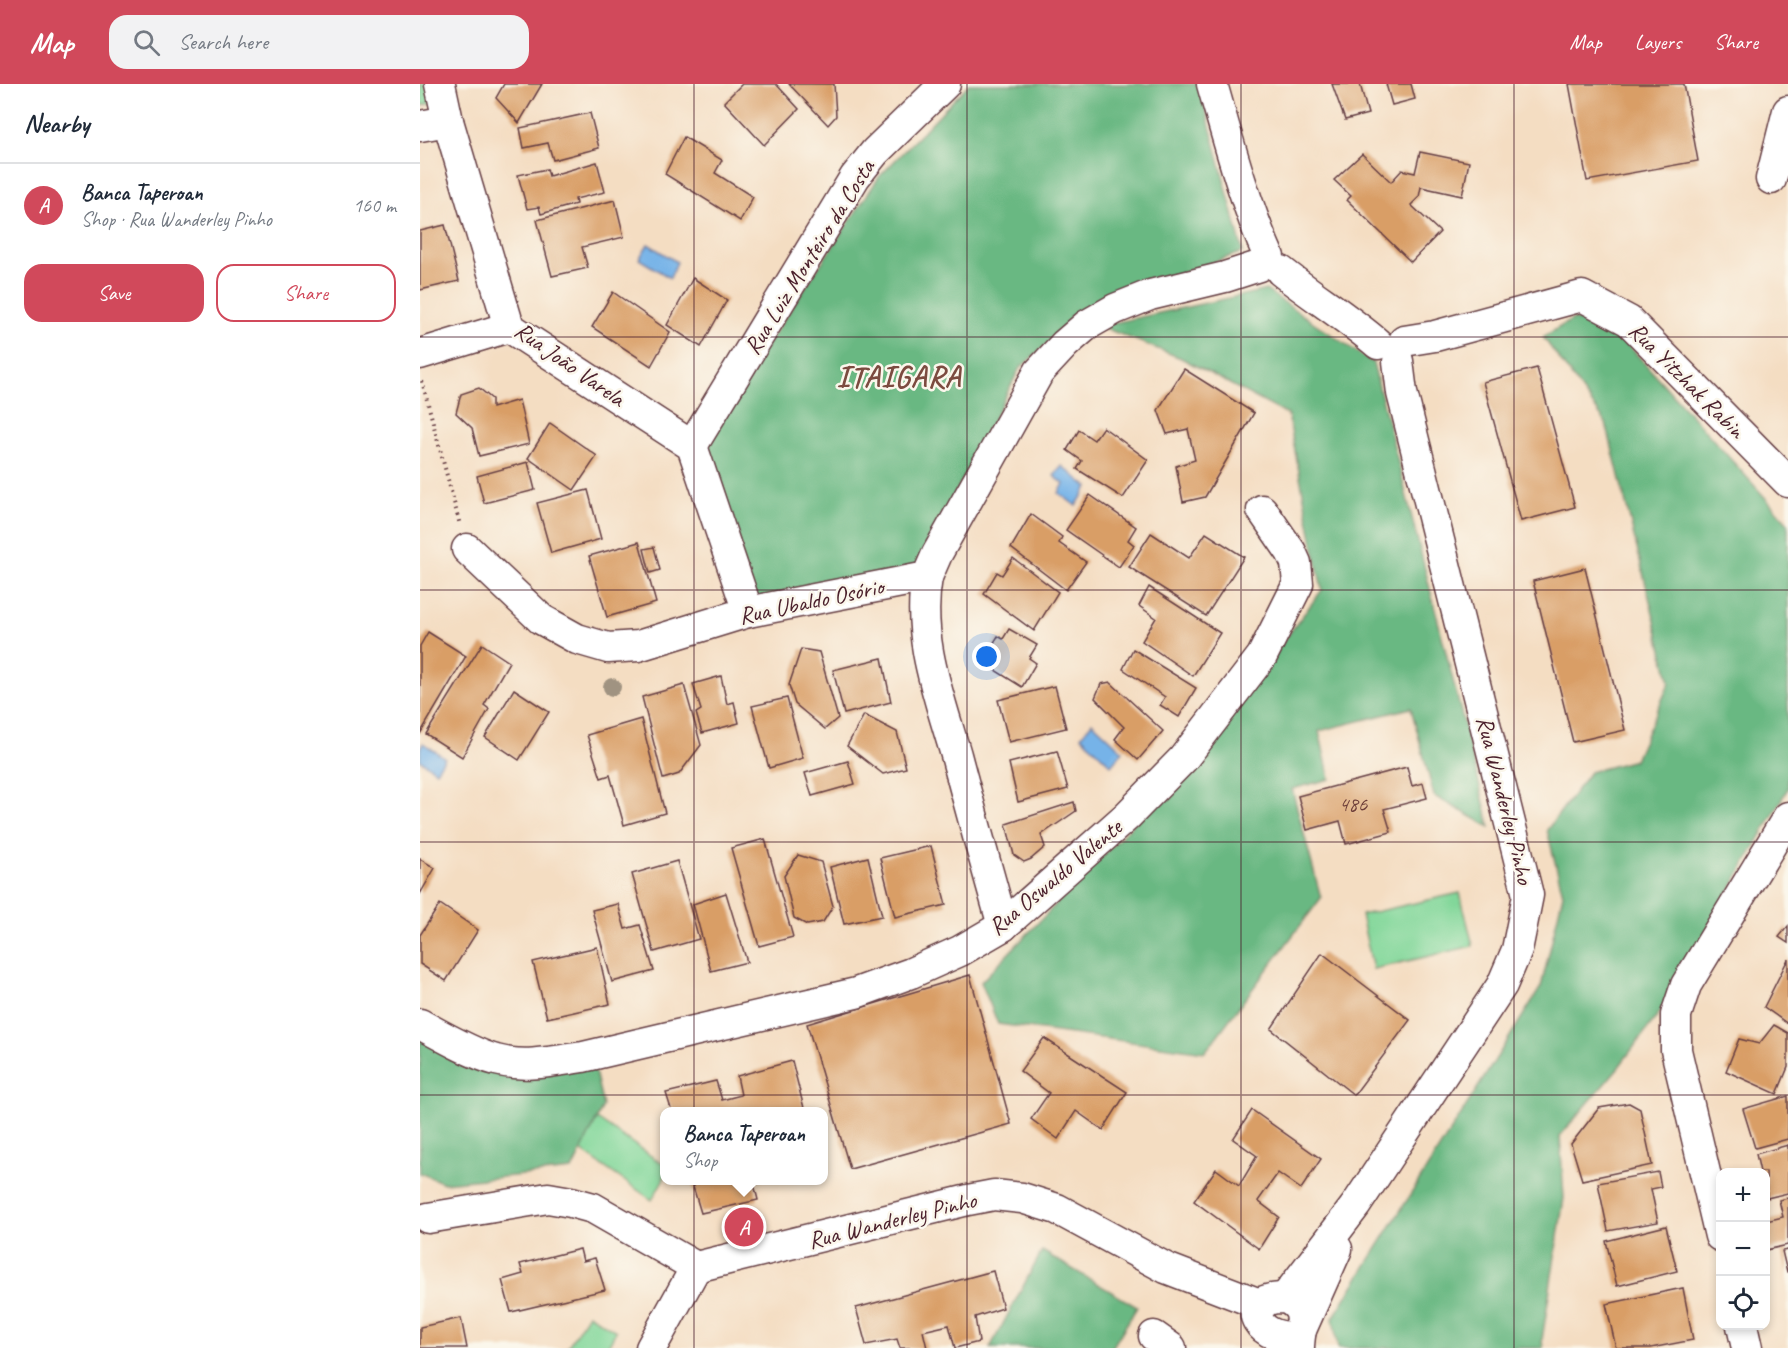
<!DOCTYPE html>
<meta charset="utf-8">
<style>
body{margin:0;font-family:Caveat,sans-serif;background:#f2f2f3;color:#1f2937}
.controls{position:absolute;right:18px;bottom:18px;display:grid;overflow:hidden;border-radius:12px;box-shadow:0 3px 9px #0003}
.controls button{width:54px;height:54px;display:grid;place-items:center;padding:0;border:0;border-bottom:2px solid #e0e1e3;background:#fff;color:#1f2937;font:30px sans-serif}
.you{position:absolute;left:567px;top:573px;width:21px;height:21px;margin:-15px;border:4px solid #fff;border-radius:50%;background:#1a73e8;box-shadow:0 0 0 9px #1a73e833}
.badge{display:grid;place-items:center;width:39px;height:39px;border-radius:50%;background:#d1495b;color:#fff;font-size:20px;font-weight:700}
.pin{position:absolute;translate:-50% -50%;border:3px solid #fff;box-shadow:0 2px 6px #0006}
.popup{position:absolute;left:240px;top:1023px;width:168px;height:78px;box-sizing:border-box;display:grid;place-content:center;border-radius:12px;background:#fff;filter:drop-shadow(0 2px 4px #0005);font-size:20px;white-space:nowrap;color:#747a83}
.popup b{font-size:22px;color:#1f2937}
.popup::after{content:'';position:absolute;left:50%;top:100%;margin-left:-12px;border:12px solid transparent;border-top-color:#fff}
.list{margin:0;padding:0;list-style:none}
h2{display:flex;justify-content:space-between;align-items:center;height:78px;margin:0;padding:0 24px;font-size:26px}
h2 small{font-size:20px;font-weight:400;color:#747a83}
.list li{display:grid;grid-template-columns:39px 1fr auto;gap:18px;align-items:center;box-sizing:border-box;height:84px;padding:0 24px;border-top:2px solid #e0e1e3}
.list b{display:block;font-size:22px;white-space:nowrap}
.list p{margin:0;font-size:20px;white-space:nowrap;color:#747a83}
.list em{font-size:20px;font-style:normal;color:#747a83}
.actions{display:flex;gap:12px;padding:18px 24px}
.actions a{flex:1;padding:14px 0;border:2px solid #d1495b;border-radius:18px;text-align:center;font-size:21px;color:#d1495b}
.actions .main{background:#d1495b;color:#fff}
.icon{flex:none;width:33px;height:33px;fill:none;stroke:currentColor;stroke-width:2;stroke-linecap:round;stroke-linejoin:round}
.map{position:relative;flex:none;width:1368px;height:1264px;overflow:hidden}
header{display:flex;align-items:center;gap:36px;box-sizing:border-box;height:84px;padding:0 30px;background:#d1495b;color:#fff}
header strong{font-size:28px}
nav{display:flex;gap:33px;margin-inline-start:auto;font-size:21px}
.search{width:420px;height:54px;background:#f2f2f3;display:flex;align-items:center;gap:15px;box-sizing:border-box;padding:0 21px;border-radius:18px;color:#747a83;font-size:22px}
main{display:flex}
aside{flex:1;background:#fff}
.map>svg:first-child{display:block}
.green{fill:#82d79a;stroke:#667b62;stroke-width:1.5}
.forest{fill:#69b882;stroke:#5a6c56;stroke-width:1.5}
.water{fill:#76b3e8;stroke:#60698a;stroke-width:1.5}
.building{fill:#d99e66}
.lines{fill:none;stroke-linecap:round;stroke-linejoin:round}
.minor-casing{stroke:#643c42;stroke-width:33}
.path{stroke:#643c42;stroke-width:4;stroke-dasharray:1.5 4.5;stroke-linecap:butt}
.minor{stroke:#fff;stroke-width:30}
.tree{fill:#a09381}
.grid{fill:none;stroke:#4a1f2b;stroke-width:1.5;stroke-opacity:0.55}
.labels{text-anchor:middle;stroke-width:5;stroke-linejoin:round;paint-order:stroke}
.number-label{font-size:21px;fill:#6e3f3a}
.street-label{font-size:24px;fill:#4a1f2b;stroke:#fbf7ec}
.district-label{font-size:30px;font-weight:bold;letter-spacing:1.5px;fill:#7c4b40;stroke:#fbf7ec}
</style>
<header>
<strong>Map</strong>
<div class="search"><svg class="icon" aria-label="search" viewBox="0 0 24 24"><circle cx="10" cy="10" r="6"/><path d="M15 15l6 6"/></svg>Search here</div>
<nav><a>Map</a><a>Layers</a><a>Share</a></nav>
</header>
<main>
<aside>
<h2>Nearby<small></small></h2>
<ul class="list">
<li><span class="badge">A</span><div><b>Banca Taperoan</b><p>Shop · Rua Wanderley Pinho</p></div><em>160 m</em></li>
</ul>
<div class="actions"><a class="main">Save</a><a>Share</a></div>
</aside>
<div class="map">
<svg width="1368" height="1264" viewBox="0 0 1368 1264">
<rect width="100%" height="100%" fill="#fbf7ec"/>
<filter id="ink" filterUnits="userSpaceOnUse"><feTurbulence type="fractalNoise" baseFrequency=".0167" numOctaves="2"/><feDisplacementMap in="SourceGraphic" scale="12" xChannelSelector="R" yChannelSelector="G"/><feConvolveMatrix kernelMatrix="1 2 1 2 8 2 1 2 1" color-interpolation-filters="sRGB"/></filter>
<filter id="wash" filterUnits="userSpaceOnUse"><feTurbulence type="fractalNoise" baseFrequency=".008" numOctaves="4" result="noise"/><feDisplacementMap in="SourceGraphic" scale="24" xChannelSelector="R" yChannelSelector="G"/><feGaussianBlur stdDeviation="1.35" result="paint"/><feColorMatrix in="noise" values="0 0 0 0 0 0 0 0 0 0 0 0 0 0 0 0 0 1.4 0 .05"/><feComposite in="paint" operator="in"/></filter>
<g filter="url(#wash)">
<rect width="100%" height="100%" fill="#f4ddc2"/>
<g class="green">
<path d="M0 0H14L19 17 0 22Z"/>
<path d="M1040 809 1053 862 953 885 941 831Z"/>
<path d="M177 1035 244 1081V1094L232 1116 161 1067Z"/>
<path d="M168 1230 196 1247 187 1264H147Z"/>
</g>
<g class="forest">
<path d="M549 0H779L823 168 673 220 600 284 497 484 340 527 276 367 459 93Z"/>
<path d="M846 206 953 279 1070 743 1014 712 991 624 899 647 910 695 872 705 901 814 785 968 578 940 561 898 768 683 902 506 868 331 761 274 679 242Z"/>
<path d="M1153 235 1192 243 1368 439V704L1246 920 1198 984 1140 1052 1144 1114 1122 1256 1123 1264H918L913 1234 1121 903 1143 810 1127 746 1170 688 1215 676 1250 598 1186 339 1123 253Z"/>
<path d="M0 953 174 983 183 1022 152 1086 24 1099 0 1089Z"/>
<path d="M622 1167 717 1223 692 1264H570Z"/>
</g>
<g class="water">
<path d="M228 160 257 178 250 194 219 175Z"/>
<path d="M642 382 668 403 656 422 639 409 644 400 634 392Z"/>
<path d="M672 638 703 667 691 681 661 652Z"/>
<path d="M3 659 25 674 16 687 0 676V664Z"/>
</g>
<g id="blocks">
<g class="building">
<path d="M84 0H122L99 39 76 14Z"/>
<path d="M322 0H356L379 25 344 61 304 18Z"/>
<path d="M369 0H414L416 32 408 41Z"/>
<path d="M912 0H940L948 30 925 36Z"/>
<path d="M966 0H991L995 15 972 21Z"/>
<path d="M1149 0H1264L1278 77 1167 97Z"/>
<path d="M170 29 179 64 133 76 128 59 104 64 100 44Z"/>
<path d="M264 53 302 76 295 89 333 113 320 137 245 90Z"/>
<path d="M1000 68 1049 78 1042 112 1001 103 999 113 991 121 1020 148 991 178 927 116 931 112 914 96 942 70 971 98 982 86 995 89Z"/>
<path d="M177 78 185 108 155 115 156 120 121 130 119 123 107 125 98 91 127 85 129 92Z"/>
<path d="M195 116 204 153 162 163 168 184 132 192 117 136Z"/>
<path d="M25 141 39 197 0 206V147Z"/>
<path d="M273 194 307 216 281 263 247 241Z"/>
<path d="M193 208 250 248 231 282 172 243Z"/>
<path d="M1117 284 1155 423 1101 437 1063 298Z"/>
<path d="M764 285 834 329 785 413 763 418 756 382 775 376 768 345 747 350 738 326Z"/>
<path d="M59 304 72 315V324L99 316 109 360 59 372 52 344 36 329 41 310Z"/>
<path d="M130 339 177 372 154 406 108 374Z"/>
<path d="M683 343 728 376 703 414 657 385 662 377 647 366 659 346 674 356Z"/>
<path d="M108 378 115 406 64 419 57 392Z"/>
<path d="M168 406 181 455 131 469 117 419Z"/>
<path d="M670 411 716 443 708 456 714 461 699 483 646 446Z"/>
<path d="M611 430 642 453 639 459 666 478 646 506 591 464Z"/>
<path d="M731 449 769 474 786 449 824 473 786 532 709 483Z"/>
<path d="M219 458 236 519 187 533 169 472Z"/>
<path d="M234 463 240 486 230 489 224 465Z"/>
<path d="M593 474 638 508 614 547 564 510 577 488 582 491Z"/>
<path d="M1165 484 1205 646 1153 658 1113 497Z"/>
<path d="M729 503 800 549 773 592 722 557 736 534 719 522Z"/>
<path d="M589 545 617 561 609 574 616 579 602 603 562 578 578 552 583 555Z"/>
<path d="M8 548 46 572 0 650V562Z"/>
<path d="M62 560 89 578 64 621 69 625 42 673 6 650Z"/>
<path d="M381 565 399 568 418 634 405 645 375 620 369 601Z"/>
<path d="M713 565 776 604 759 633 740 621 745 613 703 585Z"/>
<path d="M462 574 471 618 424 630 413 586Z"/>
<path d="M301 592 307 620 314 618 319 639 282 649 276 629 281 626 273 600Z"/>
<path d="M690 598 743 647 718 676 695 655 704 643 675 614 681 600Z"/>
<path d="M264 601 281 661 259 690 243 695 222 613Z"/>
<path d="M635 602 646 644 589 658 578 616Z"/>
<path d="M94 605 129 628 99 676 65 653Z"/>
<path d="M367 614 383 674 349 684 332 622Z"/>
<path d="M444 631 477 648 486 684 463 690 427 662Z"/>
<path d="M221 635 245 729 204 741 190 691 181 694 167 651Z"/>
<path d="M637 667 648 705 598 718 589 679Z"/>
<path d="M428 677 435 700 392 712 385 689Z"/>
<path d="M987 683 992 702 1003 699 1007 714 964 725 971 748 926 760 920 737 887 746 878 712Z"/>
<path d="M654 718 656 727 621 751 625 763 611 775 604 778 594 771 586 740Z"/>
<path d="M345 755 373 853 339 862 311 764Z"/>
<path d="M511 762 526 821 475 833 460 774Z"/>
<path d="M378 771 401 778 413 822 403 838 387 841 374 834 364 792Z"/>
<path d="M448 773 462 832 424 840 410 783Z"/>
<path d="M0 775 15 784 0 810Z"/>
<path d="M257 777 279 855 234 868 212 790Z"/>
<path d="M306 809 327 878 291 887 273 820Z"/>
<path d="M20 820 58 846 26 897 0 880V851Z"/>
<path d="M198 820 205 845 220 841 234 887 192 898 172 826Z"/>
<path d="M1368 842V859L1359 853Z"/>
<path d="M177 863 190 920 127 934 113 878Z"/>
<path d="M902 869 990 936 934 1011 851 945Z"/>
<path d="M1368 875V940L1344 923Z"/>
<path d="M550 891 591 1040 430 1085 387 940Z"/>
<path d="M1354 941 1368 949V983L1357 1010 1306 987 1319 955 1339 960Z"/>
<path d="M624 954 707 1008 683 1046 656 1027 638 1055 611 1035 629 1009 600 987Z"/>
<path d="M372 977 384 1024 369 1028H252L246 1009 296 997 302 1016 321 1011 317 992Z"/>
<path d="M1368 1012V1055L1335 1064 1323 1025Z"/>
<path d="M1209 1019 1220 1025 1232 1081 1162 1096 1151 1060 1179 1024Z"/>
<path d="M832 1026 901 1075 881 1105 858 1089 838 1117 859 1133 839 1165 774 1117 796 1085 819 1102 837 1072 813 1055Z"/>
<path d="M1368 1061V1109L1347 1114 1346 1088H1340L1336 1070Z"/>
<path d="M1238 1088 1241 1103 1231 1105 1238 1138 1188 1147 1178 1099Z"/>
<path d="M271 1096H333L338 1116 281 1129Z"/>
<path d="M1368 1114V1161L1346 1166V1137L1363 1133 1359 1116Z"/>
<path d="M1246 1142 1257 1187 1197 1202 1186 1157Z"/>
<path d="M160 1165 163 1177 175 1174 185 1206 91 1228 82 1196 103 1190 100 1180Z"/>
<path d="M1368 1166V1188H1367L1362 1167Z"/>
<path d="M573 1187 583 1224 555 1233 559 1258 535 1264 529 1241 503 1247 507 1264H480L477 1255 446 1261 436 1224Z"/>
<path d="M1263 1204 1273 1256 1231 1264H1196L1186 1220Z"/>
<path d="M41 1234 47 1264H0V1243Z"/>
</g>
</g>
</g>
<g filter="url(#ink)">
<use href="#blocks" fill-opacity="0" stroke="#643c42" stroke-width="1.5"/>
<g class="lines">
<defs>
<g id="minor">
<path d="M20 0 28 37 89 243 272 362 328 528"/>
<path d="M792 0C809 59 824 117 849 173"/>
<path d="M0 42 28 37"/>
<path d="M1351 95 1368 27"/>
<path d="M861 187C892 212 927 233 958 260"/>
<path d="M984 257 1015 252 1162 212 1209 237 1368 398"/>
<path d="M0 270 89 243"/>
<path d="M272 362 435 93 455 68 525 0"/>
<path d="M47 465 121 535 157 555 188 564 218 562 328 528 507 493 517 470 619 288 645 260 667 241 695 225 730 211 805 193 839 182"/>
<path d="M507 493C496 554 519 612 536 671 551 728 567 785 583 842"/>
<path d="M0 940C20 951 53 970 76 976 104 984 135 977 163 973L436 909 491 889 540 867 583 842 707 732 763 675 842 572 878 500 876 479 871 468 842 426"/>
<path d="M8 1134 128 1114 151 1118 173 1124 276 1183"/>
<path d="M1300 1152 1256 966V931L1266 901 1368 733"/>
<path d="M865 1214 936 1121 1082 901 1097 866 1108 811 982 309 978 277"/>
<path d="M1322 1242 1327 1264"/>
<path d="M881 1246 917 1165"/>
<path d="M734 1252 751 1264"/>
<path d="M231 1264 276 1183 548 1116 574 1111 602 1114 637 1125 746 1184 842 1221"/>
<path d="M879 1264C879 1242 891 1226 865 1214 808 1213 845 1264 879 1250"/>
</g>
</defs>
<use href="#minor" class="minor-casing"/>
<path class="path" d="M2 297 40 441"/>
<use href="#minor" class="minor"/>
</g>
<circle class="tree" cx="192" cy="603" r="9"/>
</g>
<path class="grid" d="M274 0V1264M547 0V1264M821 0V1264M1094 0V1264M0 253H1368M0 506H1368M0 758H1368M0 1011H1368"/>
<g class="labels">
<g class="number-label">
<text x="933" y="727">486</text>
</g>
<g class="street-label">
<text transform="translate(389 173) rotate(-58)" y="8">Rua Luiz Monteiro da Costa</text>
<text transform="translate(150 280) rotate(35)" y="8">Rua João Varela</text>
<text transform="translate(1267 296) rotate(45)" y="8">Rua Yitzhak Rabin</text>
<text transform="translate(391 517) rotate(-12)" y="8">Rua Ubaldo Osório</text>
<text transform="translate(1085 716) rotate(76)" y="8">Rua Wanderley Pinho</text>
<text transform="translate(635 793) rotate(-40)" y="8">Rua Oswaldo Valente</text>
<text transform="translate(472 1136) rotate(-14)" y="8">Rua Wanderley Pinho</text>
</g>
<g class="district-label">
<text x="479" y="303">ITAIGARA</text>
</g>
</g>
</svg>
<div class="controls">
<button>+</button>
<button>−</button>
<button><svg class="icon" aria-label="locate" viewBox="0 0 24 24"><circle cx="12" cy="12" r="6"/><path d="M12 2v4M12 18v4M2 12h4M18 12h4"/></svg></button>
</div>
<div class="you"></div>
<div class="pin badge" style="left:324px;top:1143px">A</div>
<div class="popup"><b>Banca Taperoan</b>Shop</div>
</div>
</main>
